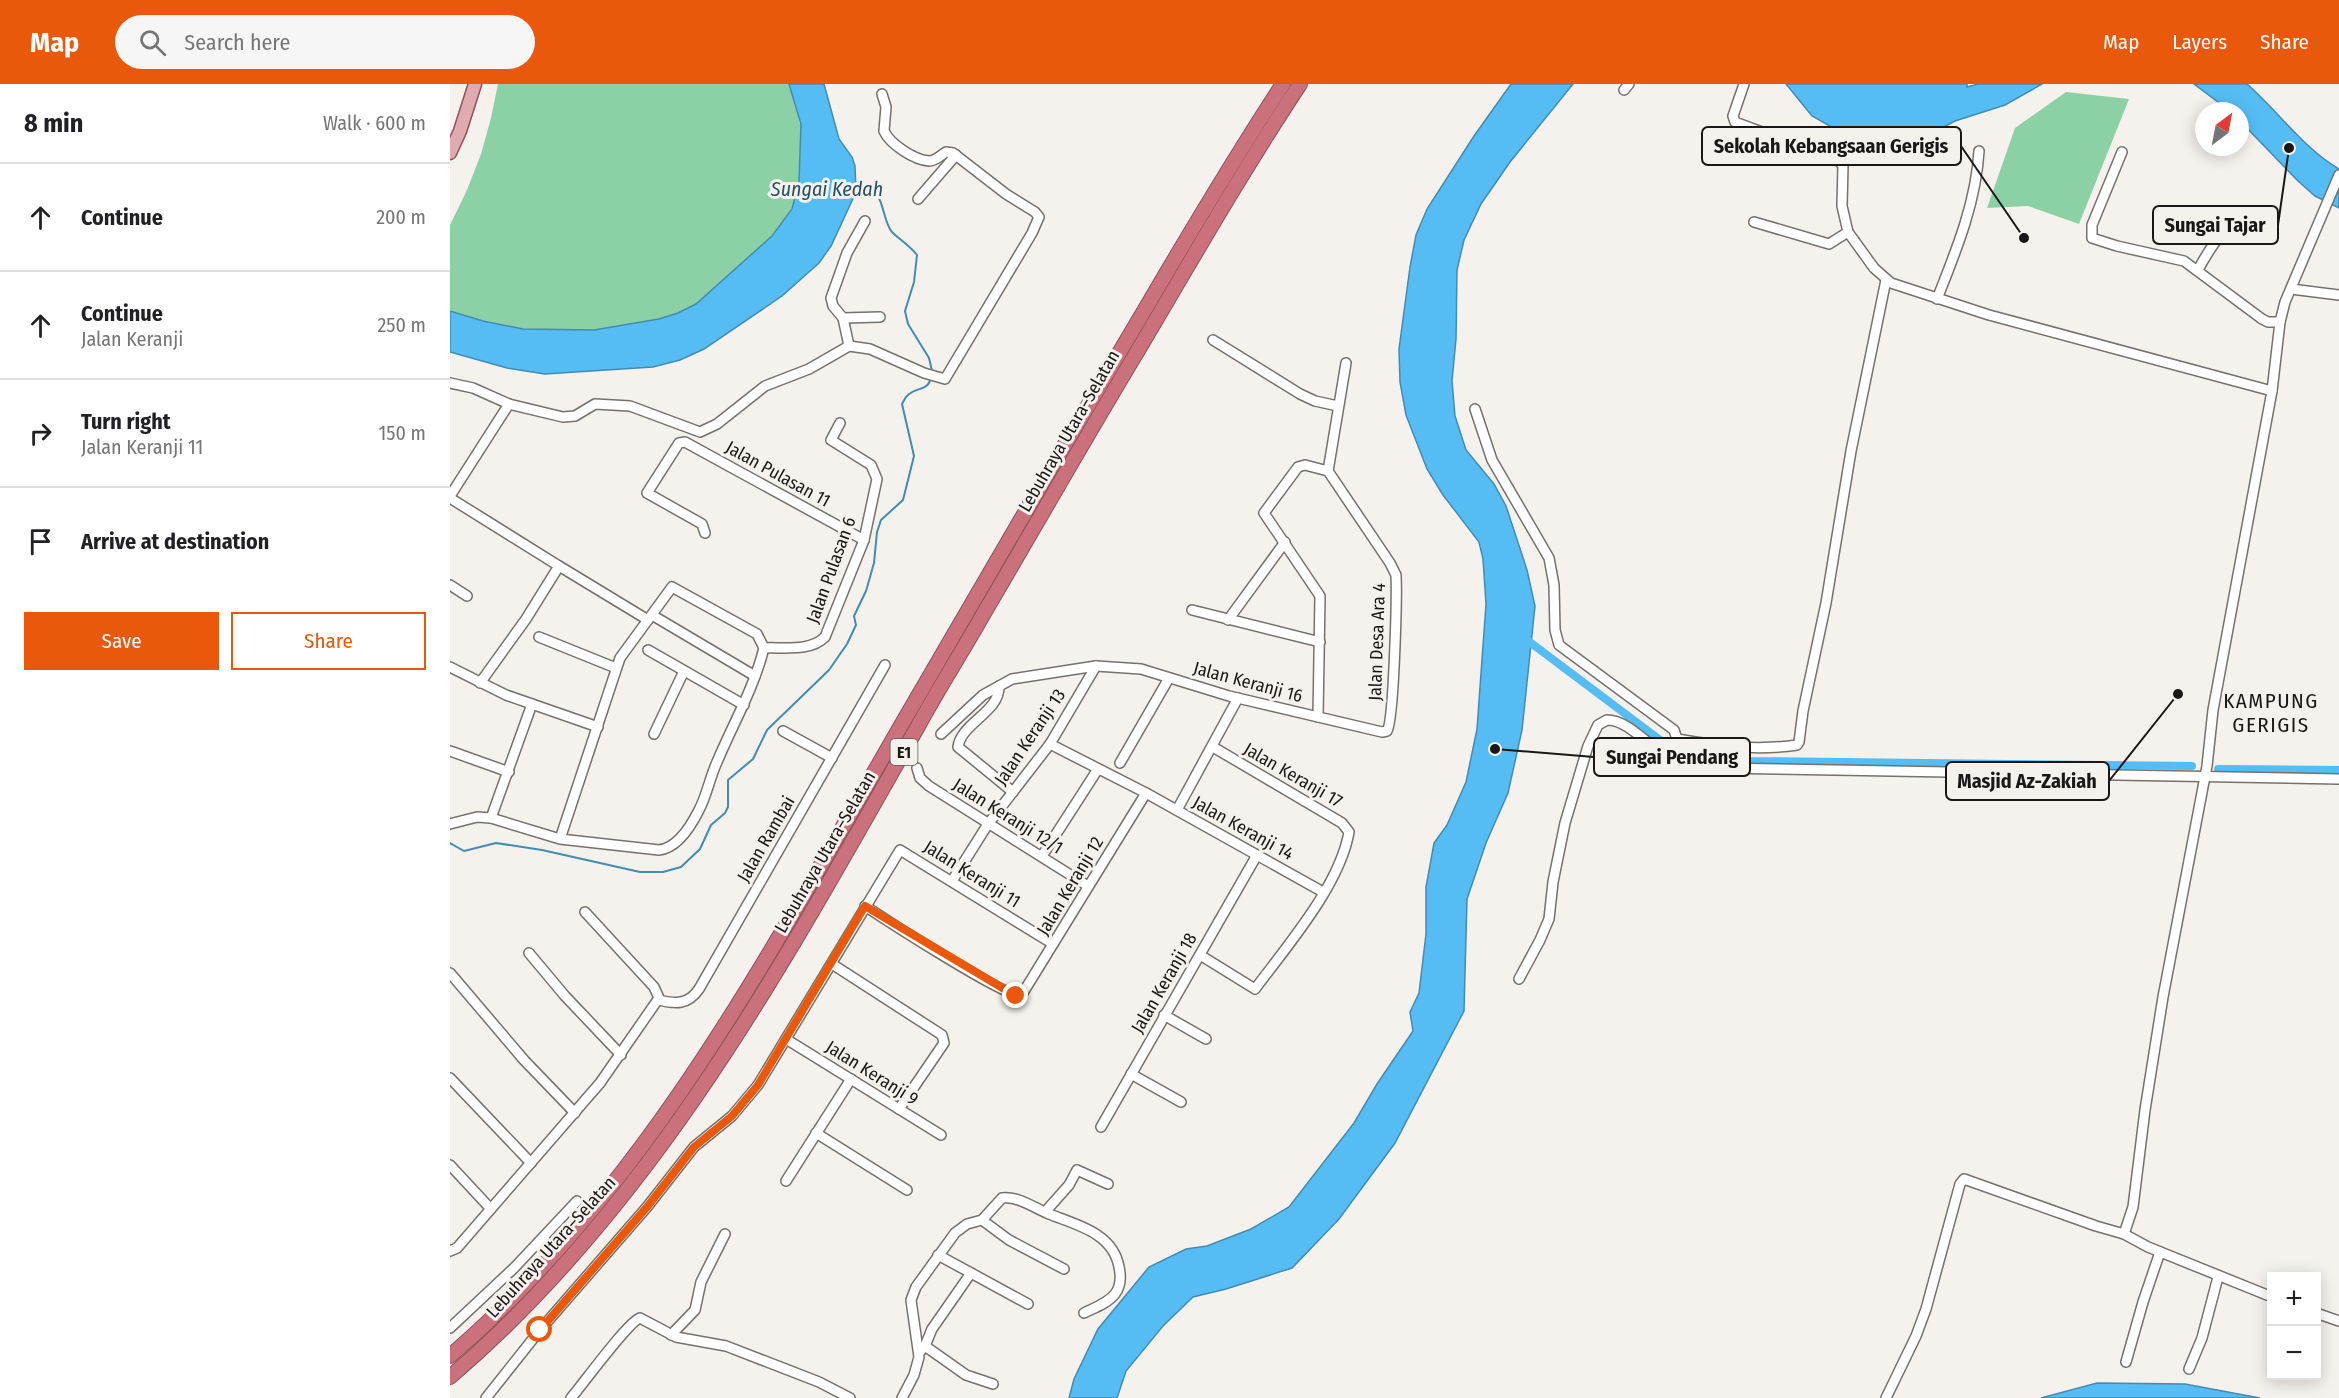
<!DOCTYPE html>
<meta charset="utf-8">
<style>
body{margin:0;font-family:"Fira Sans Condensed",sans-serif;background:#f6f6f6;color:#202124}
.controls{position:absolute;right:18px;bottom:18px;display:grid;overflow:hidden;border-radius:0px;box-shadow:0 3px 15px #0003}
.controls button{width:54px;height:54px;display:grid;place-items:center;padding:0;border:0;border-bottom:2px solid #e0e0e0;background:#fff;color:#202124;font:30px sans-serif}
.compass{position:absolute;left:1745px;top:18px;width:54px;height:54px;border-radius:50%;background:#fff;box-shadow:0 3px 15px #0003;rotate:32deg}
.stop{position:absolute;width:18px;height:18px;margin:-14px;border:4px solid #ea580c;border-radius:50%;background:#fff}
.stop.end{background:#ea580c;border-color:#fff;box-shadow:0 2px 6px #0008}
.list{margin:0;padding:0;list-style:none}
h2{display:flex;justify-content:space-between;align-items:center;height:78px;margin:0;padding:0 24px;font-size:26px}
h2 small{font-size:20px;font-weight:400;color:#757577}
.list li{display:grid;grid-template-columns:39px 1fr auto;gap:18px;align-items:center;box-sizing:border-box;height:108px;padding:0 24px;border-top:2px solid #e0e0e0}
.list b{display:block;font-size:22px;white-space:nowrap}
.list p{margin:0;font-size:20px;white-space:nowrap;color:#757577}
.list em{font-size:20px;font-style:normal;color:#757577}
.actions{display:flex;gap:12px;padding:18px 24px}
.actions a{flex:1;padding:14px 0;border:2px solid #ea580c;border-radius:0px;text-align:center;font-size:21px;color:#ea580c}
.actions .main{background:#ea580c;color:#fff}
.icon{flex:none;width:33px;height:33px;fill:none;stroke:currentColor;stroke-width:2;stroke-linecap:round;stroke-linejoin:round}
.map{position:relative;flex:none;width:1889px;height:1314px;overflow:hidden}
header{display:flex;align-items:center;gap:36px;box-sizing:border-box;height:84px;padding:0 30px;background:#ea580c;color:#fff}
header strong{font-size:28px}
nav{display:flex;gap:33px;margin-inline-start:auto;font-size:21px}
.search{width:420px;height:54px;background:#f6f6f6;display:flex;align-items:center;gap:15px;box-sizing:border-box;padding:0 21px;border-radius:33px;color:#757577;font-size:22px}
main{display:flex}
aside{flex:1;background:#fff}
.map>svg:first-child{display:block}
.green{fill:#8cd1a6}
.water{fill:#55bdf3;stroke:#438cb1;stroke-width:1.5}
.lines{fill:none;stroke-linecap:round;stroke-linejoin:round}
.stream{stroke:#438cb1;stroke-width:2}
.canal{stroke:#55bdf3;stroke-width:8}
.minor-casing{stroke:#75716d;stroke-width:12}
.major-casing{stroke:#8d5259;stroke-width:15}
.highway-casing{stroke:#8d5259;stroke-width:16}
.minor{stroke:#fff;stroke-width:9}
.major{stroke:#e0aab1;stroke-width:12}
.highway{stroke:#cb717d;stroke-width:14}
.route{stroke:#ea580c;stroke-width:8}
.labels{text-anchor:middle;stroke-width:6;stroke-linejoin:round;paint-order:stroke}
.shield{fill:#f5f1ed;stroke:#5c5957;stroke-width:1.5}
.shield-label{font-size:16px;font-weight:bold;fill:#1a1817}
.street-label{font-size:18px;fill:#1a1817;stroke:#f5f1ed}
.water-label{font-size:20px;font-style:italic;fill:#244f66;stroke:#f5f1ed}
.quarter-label{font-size:21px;letter-spacing:1.5px;fill:#1a1817;stroke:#f5f1ed}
.leader{fill:none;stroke:#1a1817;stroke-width:2}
.callout-dot{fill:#1a1817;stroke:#f5f1ed;stroke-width:2}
.callout{fill:#f5f1ed;stroke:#1a1817;stroke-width:2}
.callout-label{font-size:20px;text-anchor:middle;font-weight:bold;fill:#1a1817}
</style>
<header>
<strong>Map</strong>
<div class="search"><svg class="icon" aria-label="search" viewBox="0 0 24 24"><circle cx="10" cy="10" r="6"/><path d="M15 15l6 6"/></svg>Search here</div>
<nav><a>Map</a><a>Layers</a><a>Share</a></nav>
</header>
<main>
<aside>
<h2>8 min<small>Walk · 600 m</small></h2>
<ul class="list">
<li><svg class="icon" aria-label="ahead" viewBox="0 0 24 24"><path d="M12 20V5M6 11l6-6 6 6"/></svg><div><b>Continue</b></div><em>200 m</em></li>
<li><svg class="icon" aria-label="ahead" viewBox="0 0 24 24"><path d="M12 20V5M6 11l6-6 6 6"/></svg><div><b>Continue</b><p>Jalan Keranji</p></div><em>250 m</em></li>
<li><svg class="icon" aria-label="right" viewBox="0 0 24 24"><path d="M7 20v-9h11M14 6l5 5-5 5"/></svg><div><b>Turn right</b><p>Jalan Keranji 11</p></div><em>150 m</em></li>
<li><svg class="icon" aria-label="arrive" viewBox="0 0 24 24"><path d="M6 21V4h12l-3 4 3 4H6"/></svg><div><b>Arrive at destination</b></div></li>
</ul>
<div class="actions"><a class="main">Save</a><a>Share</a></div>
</aside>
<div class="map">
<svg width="1889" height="1314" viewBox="0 0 1889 1314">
<rect width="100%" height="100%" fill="#f5f1ed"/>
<g class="green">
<path d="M48 0H339L351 40 349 98 342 125 322 152 246 220 228 229 209 235 144 246 73 245 33 237 0 227V141L17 106 31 70 41 34Z"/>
<path d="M1616 8 1679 15 1629 140 1578 122 1537 124 1565 44Z"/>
</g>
<g class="water">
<path d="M339 0H374L389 55 402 73 405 82 406 108 381 162 369 179 332 212 254 265 230 276 203 283 95 290 57 284 0 268V227L33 237 73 245 144 246 209 235 228 229 246 220 322 152 342 125 349 98 351 40Z"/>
<path d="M1061 0H1123L1060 78 1031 120 1014 156 1007 186 1006 255 1002 297 1005 332 1016 366 1044 400 1056 422 1077 486 1085 522 1072 646 1058 709 1036 759 1017 815 1014 927 945 1059 889 1135 842 1184 776 1205 743 1213 713 1242 676 1287 667 1314H619L624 1295 648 1245 699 1183 736 1165 757 1162 801 1145 839 1123 904 1039 927 1000 963 947 960 928 969 909 976 850V803L984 759 997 741 1016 698 1027 645 1036 520 1033 475 1029 458 993 411 977 385 956 331 950 298 949 265 960 183 966 151 977 125 1024 52Z"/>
<path d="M1336 0H1517V3L1528 0H1592L1555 21 1505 37 1475 53 1453 52 1408 58 1362 32Z"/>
<path d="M1744 0H1797C1828 27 1853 64 1889 85V124L1865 112 1848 97 1790 37V27H1780Z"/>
<path d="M1647 1299 1735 1300 1810 1314H1591Z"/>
</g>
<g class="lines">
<g class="stream">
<path d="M404 108 428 112C434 123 435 140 442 148 450 156 459 161 467 171L464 198 455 227 458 240 479 274 482 287"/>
<path d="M0 759 14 767 46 759 92 766 190 788H213L231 783 250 765 261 741 275 729 278 723V696L303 675 317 646 379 586 397 560 406 541 404 532 416 507 424 479 427 448 431 436 453 416 464 372 452 320C454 317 455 313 458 311 466 303 479 307 481 293"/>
</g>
<g class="canal">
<path d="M1073 553 1218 662 1242 670 1299 677 1742 682"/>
<path d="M1768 685 1889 686"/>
</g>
<defs>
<g id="minor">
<path d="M1294 0 1283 32 1285 38 1387 76 1393 81 1392 122 1398 148 1424 184 1441 199 1539 231 1822 307"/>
<path d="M1174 6 1179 0"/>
<path d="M1672 68 1642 141V154L1667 162 1734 177 1812 235 1818 238H1830"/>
<path d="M468 115 506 71"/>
<path d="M1304 138 1379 160 1398 148"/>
<path d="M1748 186C1757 169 1776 138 1794 130 1801 127 1810 128 1818 129"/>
<path d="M1841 205 1889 211"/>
<path d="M1487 215C1506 167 1526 119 1529 67"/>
<path d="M393 234 430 233"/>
<path d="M763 256 850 310 865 317 888 322"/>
<path d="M399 262 393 234 383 222 381 214 397 169 415 137"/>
<path d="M0 299 23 304 59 320 113 333 125 332 145 320 180 322 250 348 267 340 315 302 359 285 399 262 420 265 474 289 495 295 582 149 589 133 585 128 556 110 503 69 496 68C491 71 486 77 479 77 464 76 440 60 434 47L436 23 432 10"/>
<path d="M1025 325 1042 376 1099 474 1104 501 1105 546 1109 561 1224 646 1227 655 1218 672"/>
<path d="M878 387 896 279"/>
<path d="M0 412 59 320"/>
<path d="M0 414 109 482"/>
<path d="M255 449 252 440 197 409 229 359 235 358 414 456"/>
<path d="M0 501 17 512"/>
<path d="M742 526 870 558"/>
<path d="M202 531 305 592"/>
<path d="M778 536 835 458"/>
<path d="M89 553 166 584"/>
<path d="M314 564C334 563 360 568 375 553L414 456 427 395 421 381 381 356 390 339"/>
<path d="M198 566 294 621"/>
<path d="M0 583 56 611 148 643"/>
<path d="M30 599 76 535 109 482 198 536"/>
<path d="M549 602C550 628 511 639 508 663L563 708"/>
<path d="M868 633 870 512 814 429 848 383 855 381 878 387"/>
<path d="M333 647 382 674"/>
<path d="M204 650 234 587"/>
<path d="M491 650 533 611 562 595 646 582 691 585 779 612 932 648 937 647C944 637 947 511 946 491L940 479 878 387"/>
<path d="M1227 655C1267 662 1306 667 1347 661L1349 658 1353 627 1376 519 1401 367 1436 196"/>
<path d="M600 660 696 709 873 808"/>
<path d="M0 667 59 688"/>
<path d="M670 679 719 594"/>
<path d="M467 684 470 694 479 702 638 802"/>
<path d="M727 726 788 614"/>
<path d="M41 734 82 620"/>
<path d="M0 740 27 733 41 734 110 755 209 766C228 764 241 742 249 726 257 711 260 693 267 678 283 640 304 604 314 564L307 550 222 503 170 574 110 755"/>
<path d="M592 772 648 685"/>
<path d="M502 797 538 740 600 660 646 582"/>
<path d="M415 822C436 836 557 914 571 912L696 709"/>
<path d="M79 869 115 912 171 971"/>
<path d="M750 871 805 905C837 862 890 801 899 748L892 739 763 663"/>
<path d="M382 880 492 951 494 959 449 1025"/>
<path d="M0 889 74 976 125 1029"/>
<path d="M1069 895 1090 856 1099 835 1103 798 1115 739 1138 662 1148 641 1157 636C1178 636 1196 660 1213 669 1230 679 1248 682 1267 684L1889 695"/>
<path d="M208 916C226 920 238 921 249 905L435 581"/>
<path d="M714 931 756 955"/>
<path d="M336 955 491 1051"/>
<path d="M681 990 731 1018"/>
<path d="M0 994 81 1079"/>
<path d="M651 1043 807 771"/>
<path d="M366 1049 457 1106"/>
<path d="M0 1081 40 1124"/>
<path d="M336 1097 401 995"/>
<path d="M595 1128 619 1101 627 1086 658 1100"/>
<path d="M532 1136 559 1156 614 1185"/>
<path d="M0 1167 7 1164 150 999 209 914 204 903 135 828"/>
<path d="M488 1171 578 1220"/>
<path d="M1822 1213 1698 1163 1674 1150 1683 1123 1695 1026 1713 913 1757 682 1763 626 1822 307 1830 238 1835 218 1889 91"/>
<path d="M1866 1229 1889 1237"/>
<path d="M0 1244 64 1184 127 1117"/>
<path d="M221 1251 245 1226 251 1198 275 1150"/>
<path d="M475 1262 516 1291 543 1300"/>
<path d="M469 1269 475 1262 482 1245 521 1189"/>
<path d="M1676 1278 1693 1218 1710 1168"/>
<path d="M1739 1285 1752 1254 1768 1193"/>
<path d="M36 1314 90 1246 197 1123 244 1063 282 1032 308 1001 450 766 603 860"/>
<path d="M121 1314C133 1300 178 1238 190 1234L226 1253 276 1262 369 1298 400 1314"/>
<path d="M452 1314 464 1291 469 1273 461 1216 466 1203 505 1149 517 1140 532 1136 552 1114C569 1112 584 1124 599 1130 627 1141 663 1149 669 1183 671 1192 671 1202 665 1210 658 1219 644 1224 634 1229"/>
<path d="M1436 1314 1466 1252 1476 1225 1510 1100 1514 1095 1646 1142 1674 1150"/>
</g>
<path id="major" d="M0 69 10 47 25 0"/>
<g id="highway">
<path d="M0 1272C204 1097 327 855 460 626 538 491 617 356 697 222 741 147 785 73 833 0"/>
<path d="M0 1293C206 1117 335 876 467 644 488 605 512 568 534 529 584 444 633 358 684 273 738 182 791 89 850 0"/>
</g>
</defs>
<use href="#minor" class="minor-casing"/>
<use href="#major" class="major-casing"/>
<use href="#highway" class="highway-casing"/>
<use href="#minor" class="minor"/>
<use href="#major" class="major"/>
<use href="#highway" class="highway"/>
</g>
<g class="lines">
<path class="route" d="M90 1246 197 1123 244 1063 282 1032 308 1001 415 822 566 912"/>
</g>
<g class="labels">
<rect class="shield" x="440.5" y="655" width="27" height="26" rx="4.5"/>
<g class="shield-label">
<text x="454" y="674">E1</text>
</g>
<g class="street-label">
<text transform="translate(619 347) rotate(-60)" y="6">Lebuhraya Utara–Selatan</text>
<text transform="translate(328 390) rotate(29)" y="6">Jalan Pulasan 11</text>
<text transform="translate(381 486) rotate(-70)" y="6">Jalan Pulasan 6</text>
<text transform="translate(927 558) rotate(-88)" y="6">Jalan Desa Ara 4</text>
<text transform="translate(798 598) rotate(15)" y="6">Jalan Keranji 16</text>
<text transform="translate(580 653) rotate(-56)" y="6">Jalan Keranji 13</text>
<text transform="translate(843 691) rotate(30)" y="6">Jalan Keranji 17</text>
<text transform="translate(558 732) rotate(32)" y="6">Jalan Keranji 12/1</text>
<text transform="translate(793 744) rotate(29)" y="6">Jalan Keranji 14</text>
<text transform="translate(316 755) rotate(-60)" y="6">Jalan Rambai</text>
<text transform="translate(375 768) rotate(-60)" y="6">Lebuhraya Utara–Selatan</text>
<text transform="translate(522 790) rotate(32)" y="6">Jalan Keranji 11</text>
<text transform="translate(620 802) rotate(-59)" y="6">Jalan Keranji 12</text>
<text transform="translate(714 899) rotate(-60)" y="6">Jalan Keranji 18</text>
<text transform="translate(422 989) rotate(32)" y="6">Jalan Keranji 9</text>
<text transform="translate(101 1163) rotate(-48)" y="6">Lebuhraya Utara–Selatan</text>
</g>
<g class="water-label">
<text x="377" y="112">Sungai Kedah</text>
</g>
<g class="quarter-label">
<text x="1821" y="624">KAMPUNG<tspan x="1821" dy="24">GERIGIS</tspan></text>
</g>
</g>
<path class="leader" d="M1574 154L1511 62M1839 64L1828 141M1045 665L1144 673M1728 610L1659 697"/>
<g class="callout-dot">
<circle cx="1574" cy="154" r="6"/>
<circle cx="1839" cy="64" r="6"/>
<circle cx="1045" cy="665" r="6"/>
<circle cx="1728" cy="610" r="6"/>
</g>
<g class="callout">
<rect x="1252" y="43" width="259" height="38" rx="6"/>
<rect x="1703" y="122" width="125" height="38" rx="6"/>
<rect x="1144" y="654" width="156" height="38" rx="6"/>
<rect x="1496" y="678" width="163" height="38" rx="6"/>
</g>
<g class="callout-label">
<text x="1381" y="69">Sekolah Kebangsaan Gerigis</text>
<text x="1765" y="148">Sungai Tajar</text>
<text x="1222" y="680">Sungai Pendang</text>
<text x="1577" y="704">Masjid Az-Zakiah</text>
</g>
</svg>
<div class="controls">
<button>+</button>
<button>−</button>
</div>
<svg class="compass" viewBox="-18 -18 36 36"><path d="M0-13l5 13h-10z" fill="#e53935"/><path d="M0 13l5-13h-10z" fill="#757577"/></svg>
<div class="stop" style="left:90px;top:1246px"></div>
<div class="stop end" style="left:566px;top:912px"></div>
</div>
</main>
